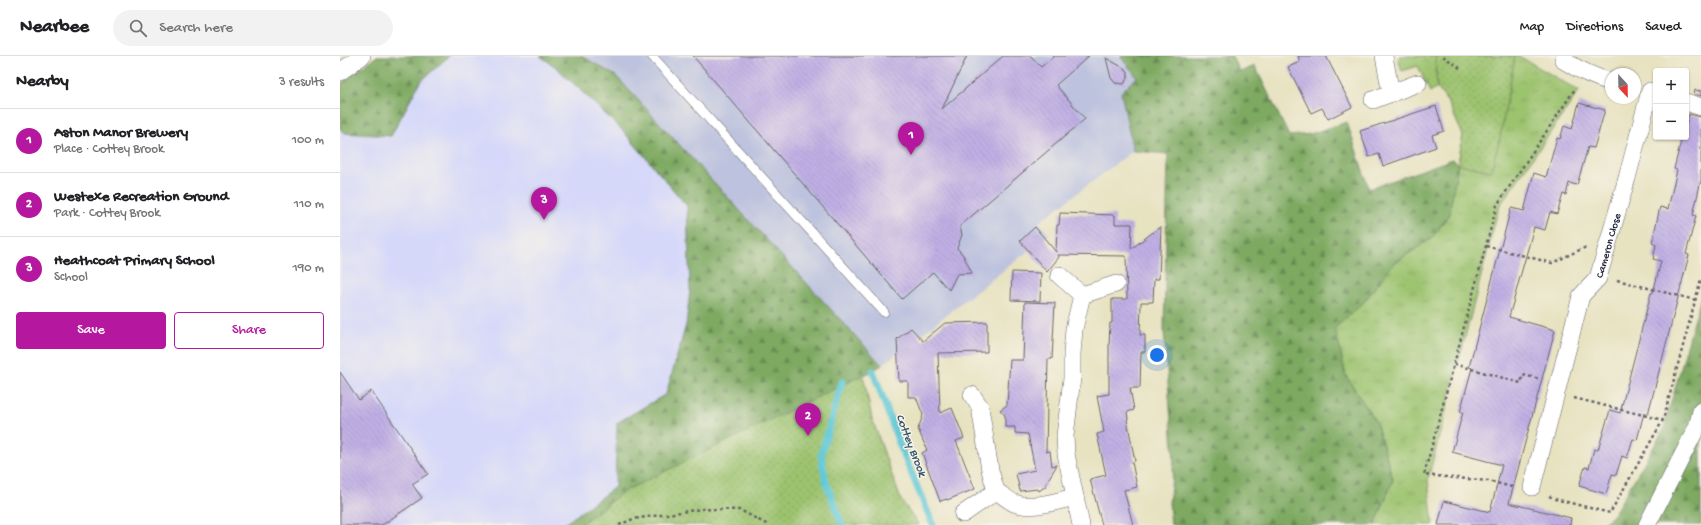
<!DOCTYPE html>
<meta charset="utf-8">
<style>
body{margin:0;font-family:"Gochi Hand",sans-serif;background:#f2f2f2;color:#202124}
.controls{position:absolute;right:12px;top:12px;display:grid;overflow:hidden;border-radius:4px;box-shadow:0 1px 3px #0004}
.controls button{width:36px;height:36px;display:grid;place-items:center;padding:0;border:0;border-bottom:1px solid #e0e0e0;background:#fff;color:#202124;font:20px sans-serif}
.compass{position:absolute;left:1265px;top:12px;width:36px;height:36px;border-radius:50%;background:#fff;box-shadow:0 1px 3px #0004;rotate:158deg}
.you{position:absolute;left:817px;top:299px;width:14px;height:14px;margin:-10px;border:3px solid #fff;border-radius:50%;background:#1a73e8;box-shadow:0 0 0 6px #1a73e833}
.badge{display:grid;place-items:center;width:26px;height:26px;border-radius:50%;background:#b5179e;color:#fff;font-size:13px;font-weight:700}
.pin{position:absolute;translate:-50% -33px;filter:drop-shadow(0 1px 2px #0008)}
.pin::after{content:'';position:absolute;top:21px;width:14px;height:12px;background:inherit;clip-path:polygon(0 0,100% 0,50% 100%)}
.list{margin:0;padding:0;list-style:none}
h2{display:flex;justify-content:space-between;align-items:center;height:52px;margin:0;padding:0 16px;font-size:17px}
h2 small{font-size:13px;font-weight:400;color:#757577}
.list li{display:grid;grid-template-columns:26px 1fr auto;gap:12px;align-items:center;box-sizing:border-box;height:64px;padding:0 16px;border-top:1px solid #e0e0e0}
.list b{display:block;font-size:15px;white-space:nowrap}
.list p{margin:0;font-size:13px;white-space:nowrap;color:#757577}
.list em{font-size:13px;font-style:normal;color:#757577}
.actions{display:flex;gap:8px;padding:12px 16px}
.actions a{flex:1;padding:9px 0;border:1px solid #b5179e;border-radius:4px;text-align:center;font-size:14px;color:#b5179e}
.actions .main{background:#b5179e;color:#fff}
.icon{flex:none;width:22px;height:22px;fill:none;stroke:currentColor;stroke-width:2;stroke-linecap:round;stroke-linejoin:round}
.map{position:relative;flex:none;width:1361px;height:469px;overflow:hidden}
header{display:flex;align-items:center;gap:24px;box-sizing:border-box;height:56px;padding:0 20px;background:#fff;border-bottom:1px solid #e0e0e0}
header strong{font-size:19px}
nav{display:flex;gap:22px;margin-inline-start:auto;font-size:14px}
.search{width:280px;height:36px;background:#f2f2f2;display:flex;align-items:center;gap:10px;box-sizing:border-box;padding:0 14px;border-radius:22px;color:#757577;font-size:15px}
main{display:flex}
aside{flex:1;background:#fff}
.map>svg:first-child{display:block}
.built{fill:#d5d8f9}
.industrial{fill:#bdc3de}
.grass{fill:url(#grass-tufts);stroke:#5f7254}
.forest{fill:url(#forest-firs);stroke:#50664e}
.park{fill:url(#park-dots);stroke:#5f7254}
.lines{fill:none;stroke-linecap:round;stroke-linejoin:round}
.stream{stroke:#5dc8d7;stroke-width:7}
.building{fill:url(#building-back-hatch)}
.service-casing{stroke:#67656a;stroke-width:10}
.minor-casing{stroke:#67656a;stroke-width:18}
.path{stroke:#67656a;stroke-width:2.5;stroke-dasharray:3 3;stroke-linecap:butt}
.service{stroke:#fff;stroke-width:9}
.minor{stroke:#fff;stroke-width:17}
.labels{text-anchor:middle;stroke-width:3;stroke-linejoin:round;paint-order:stroke}
.street-label{font-size:11px;fill:#22223b;stroke:#f7f3e8}
.water-label{font-size:12px;font-style:italic;fill:#34546a;stroke:#f7f3e8}
</style>
<header>
<strong>Nearbee</strong>
<div class="search"><svg class="icon" aria-label="search" viewBox="0 0 24 24"><circle cx="10" cy="10" r="6"/><path d="M15 15l6 6"/></svg>Search here</div>
<nav><a>Map</a><a>Directions</a><a>Saved</a></nav>
</header>
<main>
<aside>
<h2>Nearby<small>3 results</small></h2>
<ul class="list">
<li><span class="badge">1</span><div><b>Aston Manor Brewery</b><p>Place · Cottey Brook</p></div><em>100 m</em></li>
<li><span class="badge">2</span><div><b>Westexe Recreation Ground</b><p>Park · Cottey Brook</p></div><em>110 m</em></li>
<li><span class="badge">3</span><div><b>Heathcoat Primary School</b><p>School</p></div><em>190 m</em></li>
</ul>
<div class="actions"><a class="main">Save</a><a>Share</a></div>
</aside>
<div class="map">
<svg width="1361" height="469" viewBox="0 0 1361 469">
<defs>
<pattern id="grass-tufts" width="24" height="20" patternUnits="userSpaceOnUse"><rect width="24" height="20" fill="#9cc36e"/><path d="M3 7l-1-3M5 7V3M7 7l1-3M15 17l-1-3M17 17v-4M19 17l1-3" fill="none" stroke="#86a760"/></pattern>
<pattern id="forest-firs" width="22" height="20" patternUnits="userSpaceOnUse"><rect width="22" height="20" fill="#7da961"/><path d="M5 1l3.5 6h-7zM16 11l3.5 6h-7z" fill="#668951"/></pattern>
<pattern id="park-dots" width="8" height="8" patternUnits="userSpaceOnUse"><rect width="8" height="8" fill="#9cc36e"/><path d="M2 2h.1M6 6h.1" fill="none" stroke="#86a760" stroke-width="1.8" stroke-linecap="round"/></pattern>
<pattern id="building-back-hatch" width="6" height="6" patternUnits="userSpaceOnUse"><rect width="6" height="6" fill="#bfafe4"/><path d="M-1 5l2 2M0 0l6 6M5-1l2 2" fill="none" stroke="#a496c4"/></pattern>
</defs>
<rect width="100%" height="100%" fill="#f7f3e8"/>
<filter id="ink" filterUnits="userSpaceOnUse"><feTurbulence type="fractalNoise" baseFrequency=".025" numOctaves="2"/><feDisplacementMap in="SourceGraphic" scale="8" xChannelSelector="R" yChannelSelector="G"/><feConvolveMatrix kernelMatrix="1 2 1 2 8 2 1 2 1" color-interpolation-filters="sRGB"/></filter>
<filter id="wash" filterUnits="userSpaceOnUse"><feTurbulence type="fractalNoise" baseFrequency=".012" numOctaves="4" result="noise"/><feDisplacementMap in="SourceGraphic" scale="16" xChannelSelector="R" yChannelSelector="G"/><feGaussianBlur stdDeviation="0.9" result="paint"/><feColorMatrix in="noise" values="0 0 0 0 0 0 0 0 0 0 0 0 0 0 0 0 0 1.4 0 .05"/><feComposite in="paint" operator="in"/></filter>
<g filter="url(#wash)">
<rect width="100%" height="100%" fill="#e7e2c0"/>
<path class="built" d="M37 0H242L276 20 542 309 285 435 240 469H0V28Z"/>
<path class="industrial" d="M242 0H780L797 21 781 36 793 95 699 166 709 179 542 309 276 20Z"/>
<path class="grass" d="M1059 0H1179L1239 35 1159 151 1088 423 1093 469H1035L1053 423 1036 366 1006 320 994 272 1024 246 1053 208 1092 182 1109 158 1123 79 1109 48 1097 31 1090 36 1078 10 1062 15 1058 3Z"/>
<g class="forest">
<path d="M37 0H109L80 26 51 80 4 77 0 73V28Z"/>
<path d="M200 0H242L276 20 542 309 523 320 532 363 561 446 579 469 266 450 240 469H223L275 431 277 367 326 338 346 269 350 234 347 150 284 76 216 11Z"/>
<path d="M780 0H892L900 16 915 10 949 80 970 78 1007 66 1029 133 1113 103 1118 108 1109 158 1092 182 1053 208 1024 246 995 272 1006 320 1036 366 1053 424 1035 469H831L829 447 834 405 824 275 828 98 793 95 781 36 797 21Z"/>
<path d="M1361 241V469H1260L1272 461 1323 375Z"/>
</g>
<g class="park">
<path d="M1097 0H1175L1160 82 1151 115 1118 108 1123 79 1109 48 1097 31 1095 3Z"/>
<path d="M523 319 532 363 561 444 579 469H240L285 435Z"/>
</g>
<g class="lines">
<g class="stream">
<path d="M533 315 560 390 593 469"/>
<path d="M502 326 481 399 486 426 502 469"/>
</g>
</g>
<g id="blocks">
<g class="building">
<path d="M353 0H627L602 53 663 0H691L701 11 714 0H749L716 29 745 63 620 170 622 179 617 192 623 199 632 217 617 218 609 234 593 216 562 243Z"/>
<path d="M958 0H986L1012 51 988 63 982 52 971 57 948 11 960 6Z"/>
<path d="M766 2 784 12 788 15V20L784 28 775 27 771 22Z"/>
<path d="M1355 34 1361 35V40L1354 38Z"/>
<path d="M1239 47 1265 54 1254 92 1248 91 1237 129 1229 127 1226 139 1223 138 1217 158 1210 156 1205 174 1194 171 1169 261 1215 274 1169 447 1231 462 1230 469H1098L1104 445 1150 456 1162 409 1112 396 1123 356H1120L1132 312 1129 311 1171 152 1184 155 1194 117 1206 121 1217 82 1220 83 1224 70 1232 73Z"/>
<path d="M1096 50 1104 75 1092 79 1096 91 1043 110 1039 98 1029 101 1020 75Z"/>
<path d="M1349 58 1361 61V124L1353 159 1356 160 1346 198 1349 199 1308 358 1304 357 1297 384 1293 383 1287 402 1282 400 1276 419 1272 418 1266 438 1239 430 1245 411 1249 412 1254 393 1258 394 1270 354 1280 357 1311 237H1313L1321 205 1313 203 1316 189 1312 187 1320 151 1328 153 1337 114 1334 113 1342 81H1346V69Z"/>
<path d="M720 157 775 159V168H792L791 193 821 170 819 223H814L813 246H801L800 279H805V296H801L800 332H790L794 354 787 356 788 363 787 364 795 405 792 406 797 431 784 434 793 469H762L750 423 766 419 757 378 764 376 757 340 769 338V289L770 267H772V243H787L786 200 718 199 719 201 707 216 680 185 695 171 716 196 717 169H719Z"/>
<path d="M672 216 701 217 700 245 671 244Z"/>
<path d="M685 246 715 247 712 303H708L706 396 710 395 712 410 717 409 706 427V430L699 435 698 433 680 435 676 418 695 414 688 378 675 377V371H665V359L660 354 667 349 670 304H683Z"/>
<path d="M647 266V296L598 297 600 357 612 352 624 382 616 385 635 433 607 444V443L600 445 582 397 587 394 578 373 583 359 576 341H568V325H559L557 283 571 272 583 285 605 267Z"/>
<path d="M0 316 19 344 31 335 88 418 72 428 82 442 42 469H0Z"/>
</g>
</g>
</g>
<g filter="url(#ink)">
<use href="#blocks" fill-opacity="0" stroke="#67656a" stroke-width="1"/>
<g class="lines">
<defs>
<path id="service" d="M312 0 544 256"/>
<g id="minor">
<path d="M1044 0 1049 27 1053 37"/>
<path d="M1225 0 1223 4C1239 14 1253 21 1271 26"/>
<path d="M0 16 22 0"/>
<path d="M1033 44 1078 27"/>
<path d="M1346 46 1361 51"/>
<path d="M719 219 742 239"/>
<path d="M632 339 640 351 650 414 656 435C661 438 668 444 674 447 692 454 717 445 735 441"/>
<path id="s1" d="M1192 431 1241 240 1258 222 1287 122 1310 35"/>
<path d="M623 458 656 435"/>
<path d="M741 469 726 398 725 380 732 322V298L734 273 742 239 776 228"/>
<path d="M1307 469 1357 371 1361 355"/>
</g>
</defs>
<use href="#service" class="service-casing"/>
<use href="#minor" class="minor-casing"/>
<g class="path">
<path d="M1103 0 1121 13"/>
<path d="M1146 190 1212 207 1246 191"/>
<path d="M1277 224 1355 244"/>
<path d="M1114 308 1181 327 1183 319 1200 323"/>
<path d="M1234 342 1323 364"/>
<path d="M1172 431 1149 425 1084 419 1157 149 1235 33"/>
<path d="M1209 440 1215 443 1270 457 1323 364 1361 223"/>
<path d="M279 469 293 463 362 453 400 454 428 469"/>
</g>
<use href="#service" class="service"/>
<use href="#minor" class="minor"/>
</g>
</g>
<g class="labels">
<g class="street-label">
<text dy="4" stroke="none"><textPath href="#s1" startOffset="256">Cameron Close</textPath></text>
</g>
<g class="water-label">
<text transform="translate(572 389) rotate(69)" y="4">Cottey Brook</text>
</g>
</g>
</svg>
<div class="controls">
<button>+</button>
<button>−</button>
</div>
<svg class="compass" viewBox="-18 -18 36 36"><path d="M0-13l5 13h-10z" fill="#e53935"/><path d="M0 13l5-13h-10z" fill="#757577"/></svg>
<div class="you"></div>
<div class="pin badge" style="left:571px;top:99px">1</div>
<div class="pin badge" style="left:468px;top:380px">2</div>
<div class="pin badge" style="left:204px;top:164px">3</div>
</div>
</main>
